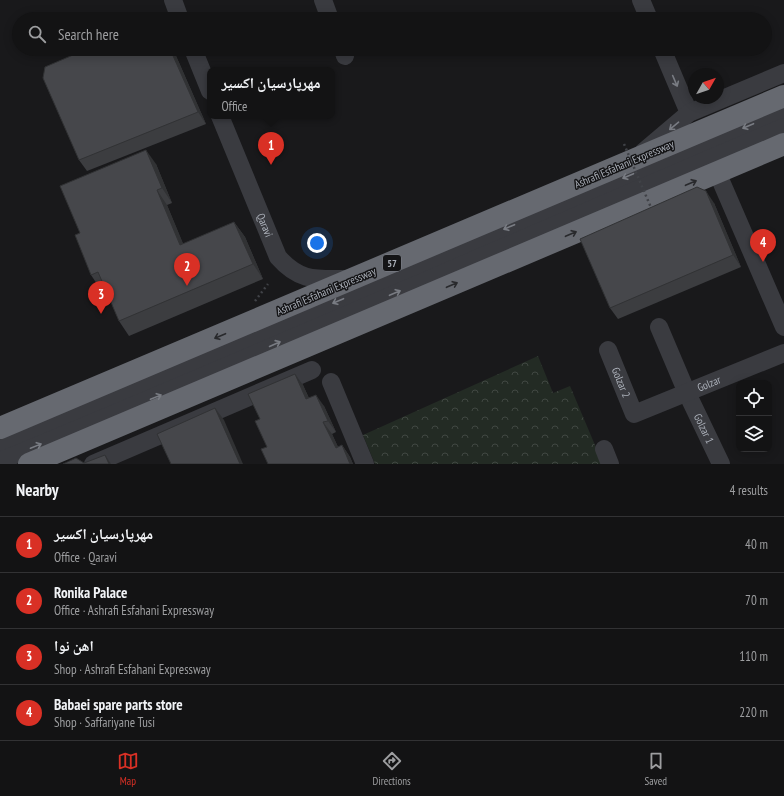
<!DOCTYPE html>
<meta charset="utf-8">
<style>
body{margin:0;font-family:"PT Sans Narrow","Noto Naskh Arabic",sans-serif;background:#1c1c1d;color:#f1f3f6}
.controls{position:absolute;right:12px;bottom:12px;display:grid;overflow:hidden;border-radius:8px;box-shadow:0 2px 10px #0003}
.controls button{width:36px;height:36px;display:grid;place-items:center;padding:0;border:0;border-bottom:1px solid #323234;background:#131314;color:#f1f3f6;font:20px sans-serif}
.compass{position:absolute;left:688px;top:68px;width:36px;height:36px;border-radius:50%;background:#131314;box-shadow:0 2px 10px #0003;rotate:50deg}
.you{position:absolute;left:317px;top:243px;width:14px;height:14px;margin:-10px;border:3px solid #fff;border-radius:50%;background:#1a73e8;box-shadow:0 0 0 6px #1a73e833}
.badge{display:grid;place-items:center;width:26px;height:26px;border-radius:50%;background:#d93025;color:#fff;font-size:13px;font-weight:700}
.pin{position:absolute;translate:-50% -33px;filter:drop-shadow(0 1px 2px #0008)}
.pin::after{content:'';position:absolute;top:21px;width:14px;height:12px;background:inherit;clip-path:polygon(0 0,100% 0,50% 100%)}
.popup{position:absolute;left:207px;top:67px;width:128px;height:52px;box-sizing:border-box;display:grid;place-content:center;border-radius:8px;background:#131314;filter:drop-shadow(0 1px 3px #0005);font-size:13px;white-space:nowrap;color:#9d9ea0}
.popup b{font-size:15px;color:#f1f3f6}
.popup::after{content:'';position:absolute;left:50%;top:100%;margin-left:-8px;border:8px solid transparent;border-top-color:#131314}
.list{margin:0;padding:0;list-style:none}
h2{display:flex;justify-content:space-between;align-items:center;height:52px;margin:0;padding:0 16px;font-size:17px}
h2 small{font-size:13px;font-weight:400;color:#9d9ea0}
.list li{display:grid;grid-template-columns:26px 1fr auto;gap:12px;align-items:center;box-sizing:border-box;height:56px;padding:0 16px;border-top:1px solid #323234}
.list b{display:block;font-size:15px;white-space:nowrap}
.list p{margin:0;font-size:13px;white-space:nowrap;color:#9d9ea0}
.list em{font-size:13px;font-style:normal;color:#9d9ea0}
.icon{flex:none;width:22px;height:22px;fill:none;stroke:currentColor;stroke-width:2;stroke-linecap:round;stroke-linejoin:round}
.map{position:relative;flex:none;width:784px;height:464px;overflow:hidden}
.search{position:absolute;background:#131314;box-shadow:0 2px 10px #0003;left:12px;right:12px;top:12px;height:44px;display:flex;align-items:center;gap:10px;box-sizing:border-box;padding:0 14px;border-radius:22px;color:#9d9ea0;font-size:15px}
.sheet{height:276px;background:#131314}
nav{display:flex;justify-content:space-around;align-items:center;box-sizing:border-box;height:56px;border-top:1px solid #323234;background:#131314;font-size:11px;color:#9d9ea0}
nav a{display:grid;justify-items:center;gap:2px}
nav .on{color:#d93025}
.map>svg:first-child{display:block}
.forest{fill:url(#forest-crowns)}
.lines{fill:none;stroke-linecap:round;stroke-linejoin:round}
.path{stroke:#404247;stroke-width:2.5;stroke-dasharray:2 3;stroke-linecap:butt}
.minor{stroke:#3a3b40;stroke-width:18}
.highway{stroke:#666970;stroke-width:22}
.path-bridge{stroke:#404247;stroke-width:2.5;stroke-dasharray:2 3;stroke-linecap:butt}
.wall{fill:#3c3d40}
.shaded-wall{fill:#313234}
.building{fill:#46474b;stroke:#313234}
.oneway{stroke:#797c83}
.oneway2{stroke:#28292c}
.labels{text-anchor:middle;stroke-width:3;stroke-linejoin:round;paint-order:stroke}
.shield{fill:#141416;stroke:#7e8289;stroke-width:1}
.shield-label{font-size:10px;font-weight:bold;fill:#acb1ba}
.street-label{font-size:11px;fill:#acb1ba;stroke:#141416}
</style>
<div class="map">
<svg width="784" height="464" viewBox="0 0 784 464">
<defs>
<pattern id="forest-crowns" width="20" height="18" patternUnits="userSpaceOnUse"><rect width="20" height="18" fill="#232b24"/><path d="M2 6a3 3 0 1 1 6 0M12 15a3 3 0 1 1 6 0" fill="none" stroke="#404742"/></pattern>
</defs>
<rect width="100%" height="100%" fill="#19191b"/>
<path class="forest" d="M538 356 553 393 570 386 603 464H375L363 435Z"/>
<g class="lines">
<path class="path" d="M255 301 268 284"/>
<g class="minor">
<path d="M173 0 180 19"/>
<path d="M323 0 330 19"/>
<path d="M641 0 649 19"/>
<path d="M193 49 210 91"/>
<path d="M343 49 345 56"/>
<path d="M662 49 689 113"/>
<path id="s1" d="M220 116 278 257C300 282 316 279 347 279"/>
<path d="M643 152 689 113 784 73"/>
<path d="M717 172 784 327"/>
<path id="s2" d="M659 327 687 393 721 464"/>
<path id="s3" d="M608 350 634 414 784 353"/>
<path d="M331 382 365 464"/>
<path d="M0 444 784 111"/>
<path d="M604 449 610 464"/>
<path d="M0 461C263 353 522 238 784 127"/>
<path d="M93 464 312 370"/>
</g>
<g class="highway">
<path d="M0 428 784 96"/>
<path d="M29 464 784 144"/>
</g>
<path class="path-bridge" d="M624 144 652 210"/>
</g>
<g class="wall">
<path d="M173 49 206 124 87 171 79 160Z"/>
<path d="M156 164 172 203 167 205 183 244 234 222 245 237 263 279 129 336 119 321 105 288 101 290 91 275 80 233Z"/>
<path d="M714 203 741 267 618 319 610 308Z"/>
<path d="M295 374 303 385 309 398 324 406 336 432 332 434 338 447 342 445 350 457 353 464H268L267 447 260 419Z"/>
</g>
<g class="shaded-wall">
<path d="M170 49H173L206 124 198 112Z"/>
<path d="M146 150 156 164 172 203 162 188Z"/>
<path d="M157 190 167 205 190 260 180 245Z"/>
<path d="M706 191 714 203 741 267 733 255Z"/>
<path d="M234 222 245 237 263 279 253 264Z"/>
<path d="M295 374 303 385 314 410 306 399Z"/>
<path d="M316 395 324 406 336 432 328 421Z"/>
<path d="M215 408 224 420 243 464H240Z"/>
<path d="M323 422 332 434 344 460 336 448Z"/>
<path d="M342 445 350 457 353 464H350Z"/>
<path d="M105 455 111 464H109Z"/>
</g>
<g class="building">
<path d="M87 49H170L198 112 79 160 43 78 45 67Z"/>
<path d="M146 150 162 188 157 190 180 245 234 222 253 264 119 321 98 272 91 275 75 235 80 233 60 186Z"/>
<path d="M697 187 706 191 733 255 610 308 580 239Z"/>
<path d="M295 374 306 399 316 395 328 421 323 422 336 448 342 445 350 464H268L261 449 267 447 255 421 260 419 248 394Z"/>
<path d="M215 408 240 464H171L157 434Z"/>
<path d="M105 455 109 464H63L76 458 84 463Z"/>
</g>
<defs><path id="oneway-shaft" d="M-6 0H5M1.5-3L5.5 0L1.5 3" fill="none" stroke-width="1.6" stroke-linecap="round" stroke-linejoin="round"/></defs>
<g class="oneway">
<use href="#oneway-shaft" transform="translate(675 81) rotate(67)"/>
<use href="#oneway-shaft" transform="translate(674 126) rotate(140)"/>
<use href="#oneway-shaft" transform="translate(748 126) rotate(157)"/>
<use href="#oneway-shaft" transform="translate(628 176) rotate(157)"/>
<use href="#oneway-shaft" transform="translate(509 227) rotate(157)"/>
<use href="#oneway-shaft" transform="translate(395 293) rotate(-23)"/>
<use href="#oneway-shaft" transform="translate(338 301) rotate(157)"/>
<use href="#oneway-shaft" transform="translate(275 344) rotate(-24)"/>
<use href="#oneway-shaft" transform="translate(156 397) rotate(-22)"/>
<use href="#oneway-shaft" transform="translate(36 446) rotate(-22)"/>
</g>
<g class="oneway2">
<use href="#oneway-shaft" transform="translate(691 183) rotate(-23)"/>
<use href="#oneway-shaft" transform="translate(571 234) rotate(-23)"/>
<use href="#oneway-shaft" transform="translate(452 285) rotate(-23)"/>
<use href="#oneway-shaft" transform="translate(220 336) rotate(157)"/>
</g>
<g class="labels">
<rect class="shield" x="383" y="255" width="18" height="16" rx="3"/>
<g class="shield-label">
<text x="392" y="267">57</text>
</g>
<g class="street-label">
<text transform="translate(624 164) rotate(-23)" y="4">Ashrafi Esfahani Expressway</text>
<text dy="4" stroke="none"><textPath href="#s1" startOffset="118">Qaravi</textPath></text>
<text transform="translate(326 291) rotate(-23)" y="4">Ashrafi Esfahani Expressway</text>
<text dy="4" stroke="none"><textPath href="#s3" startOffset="35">Golzar 2</textPath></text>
<text dy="4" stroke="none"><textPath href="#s3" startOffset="150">Golzar</textPath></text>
<text dy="4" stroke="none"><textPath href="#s2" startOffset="111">Golzar 1</textPath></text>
</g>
</g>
</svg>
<div class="controls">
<button><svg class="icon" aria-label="locate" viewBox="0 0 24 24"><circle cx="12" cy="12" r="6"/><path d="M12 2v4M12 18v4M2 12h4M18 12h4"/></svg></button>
<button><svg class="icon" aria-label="layers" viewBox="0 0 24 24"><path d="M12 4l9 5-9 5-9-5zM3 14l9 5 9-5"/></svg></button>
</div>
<svg class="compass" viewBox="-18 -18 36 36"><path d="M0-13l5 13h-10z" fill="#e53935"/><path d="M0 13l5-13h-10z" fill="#9d9ea0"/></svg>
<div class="you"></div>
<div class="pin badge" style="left:271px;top:165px">1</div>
<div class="popup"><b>مهرپارسیان اکسیر</b>Office</div>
<div class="pin badge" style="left:187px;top:286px">2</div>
<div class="pin badge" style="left:101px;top:314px">3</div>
<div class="pin badge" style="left:763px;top:262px">4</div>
<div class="search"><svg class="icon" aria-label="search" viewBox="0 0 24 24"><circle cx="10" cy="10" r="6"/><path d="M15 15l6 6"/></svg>Search here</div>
</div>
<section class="sheet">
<h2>Nearby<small>4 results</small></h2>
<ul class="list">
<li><span class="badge">1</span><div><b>مهرپارسیان اکسیر</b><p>Office · Qaravi</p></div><em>40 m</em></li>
<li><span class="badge">2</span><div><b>Ronika Palace</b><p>Office · Ashrafi Esfahani Expressway</p></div><em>70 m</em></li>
<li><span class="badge">3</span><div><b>اهن نوا</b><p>Shop · Ashrafi Esfahani Expressway</p></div><em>110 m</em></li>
<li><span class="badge">4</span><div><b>Babaei spare parts store</b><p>Shop · Saffariyane Tusi</p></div><em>220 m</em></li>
</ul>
</section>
<nav>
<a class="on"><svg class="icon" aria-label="map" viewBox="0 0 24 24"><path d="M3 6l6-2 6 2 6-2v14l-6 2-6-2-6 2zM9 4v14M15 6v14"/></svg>Map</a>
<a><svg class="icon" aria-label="directions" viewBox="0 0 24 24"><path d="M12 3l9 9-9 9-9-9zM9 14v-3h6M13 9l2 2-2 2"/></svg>Directions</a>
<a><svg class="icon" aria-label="saved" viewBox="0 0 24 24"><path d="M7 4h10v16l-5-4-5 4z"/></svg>Saved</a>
</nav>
